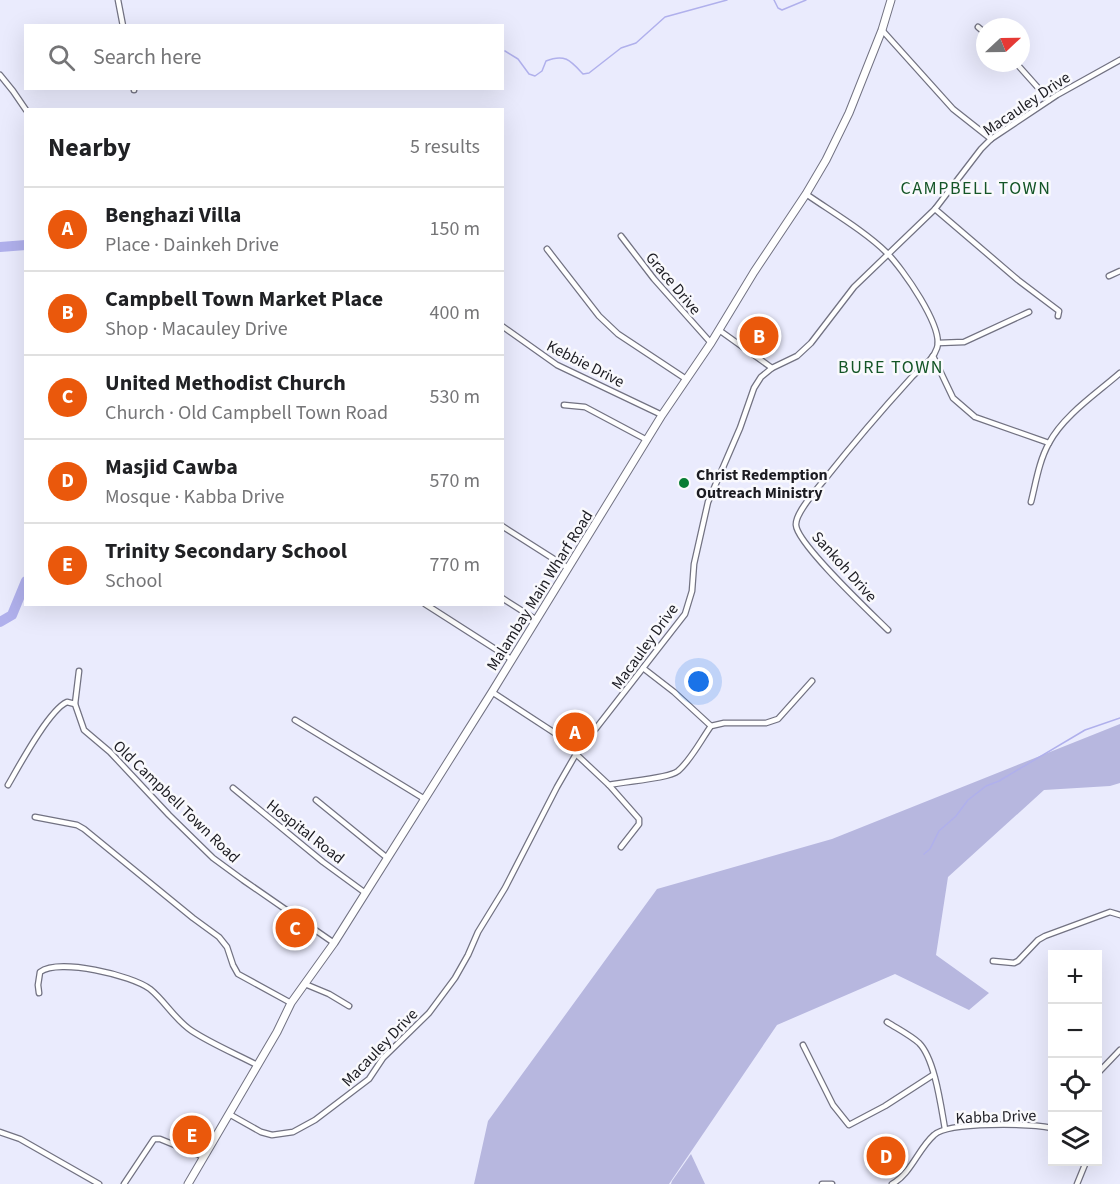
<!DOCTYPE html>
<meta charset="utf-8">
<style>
body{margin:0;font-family:"Source Sans 3",sans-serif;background:#f2f2f2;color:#202124}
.controls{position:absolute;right:18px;bottom:18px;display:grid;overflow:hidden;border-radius:0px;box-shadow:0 6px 24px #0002}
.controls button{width:54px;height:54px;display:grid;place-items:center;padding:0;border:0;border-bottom:2px solid #e0e0e0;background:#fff;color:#202124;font:30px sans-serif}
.compass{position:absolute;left:976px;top:18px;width:54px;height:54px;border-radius:50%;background:#fff;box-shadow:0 6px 24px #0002;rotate:68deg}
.you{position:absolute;left:699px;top:682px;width:21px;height:21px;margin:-15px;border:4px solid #fff;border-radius:50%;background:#1a73e8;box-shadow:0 0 0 9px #1a73e833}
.badge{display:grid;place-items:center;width:39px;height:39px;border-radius:50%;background:#ea580c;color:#fff;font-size:20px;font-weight:700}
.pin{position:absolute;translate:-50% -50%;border:3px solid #fff;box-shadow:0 2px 6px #0006}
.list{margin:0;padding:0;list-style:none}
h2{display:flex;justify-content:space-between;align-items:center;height:78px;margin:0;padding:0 24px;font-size:26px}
h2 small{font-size:20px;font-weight:400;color:#757577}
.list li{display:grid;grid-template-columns:39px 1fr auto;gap:18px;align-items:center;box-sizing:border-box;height:84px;padding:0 24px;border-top:2px solid #e0e0e0}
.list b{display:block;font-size:22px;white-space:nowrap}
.list p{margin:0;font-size:20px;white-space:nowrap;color:#757577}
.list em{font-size:20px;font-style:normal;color:#757577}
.icon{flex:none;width:33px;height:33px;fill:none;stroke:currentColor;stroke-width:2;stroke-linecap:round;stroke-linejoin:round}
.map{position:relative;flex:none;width:1120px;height:1184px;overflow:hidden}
.search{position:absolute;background:#fff;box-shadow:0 6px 24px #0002;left:24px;top:24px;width:480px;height:66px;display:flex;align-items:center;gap:15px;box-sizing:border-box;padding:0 21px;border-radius:0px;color:#757577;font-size:22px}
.panel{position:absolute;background:#fff;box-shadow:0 6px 24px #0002;left:24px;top:108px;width:480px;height:498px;border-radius:0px}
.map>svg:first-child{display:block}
.green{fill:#b7b7df}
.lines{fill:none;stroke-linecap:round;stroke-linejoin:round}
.stream{stroke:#b0b0ec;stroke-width:1.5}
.river{stroke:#b0b0ec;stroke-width:10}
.street-casing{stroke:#727282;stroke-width:7}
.secondary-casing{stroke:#727282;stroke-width:9}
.street{stroke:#fff;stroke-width:4.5}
.secondary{stroke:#fff;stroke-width:7}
.poi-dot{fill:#087d34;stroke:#f9f9fd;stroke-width:2}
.labels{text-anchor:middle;stroke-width:5;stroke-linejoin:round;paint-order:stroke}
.street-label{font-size:16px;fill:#1c1c22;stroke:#f9f9fd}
.poi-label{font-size:16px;font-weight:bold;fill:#1c1c22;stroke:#f9f9fd;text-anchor:start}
.neighbourhood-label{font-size:18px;letter-spacing:1.5px;fill:#145527;stroke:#f9f9fd}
</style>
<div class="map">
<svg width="1120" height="1184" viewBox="0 0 1120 1184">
<rect width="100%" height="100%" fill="#eaebfd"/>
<g class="green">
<path d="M1120 724V783L1110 786 1044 790 948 877 936 955 989 993 969 1010 895 974 777 1025 669 1184H474L488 1121 657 889 832 839Z"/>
<path d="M691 1154 705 1184H671L672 1181Z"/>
</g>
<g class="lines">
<g class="stream">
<path d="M774 0 778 8 782 10 806 0"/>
<path d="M505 51 518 59 529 74 535 76 542 71 546 61C565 53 571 61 583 74L589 73 621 48 636 43 665 17 727 0"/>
<path d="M924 854 930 849 939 831 956 816 968 800 986 786 999 781 1085 730 1120 718"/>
</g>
<g class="river">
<path d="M0 247 26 245"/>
<path d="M0 622 12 615 26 581"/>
</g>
<defs>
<g id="street">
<path d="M118 0 123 26"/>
<path d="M978 27 985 33"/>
<path d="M882 30 953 109 991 139"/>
<path d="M1016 63 1049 100"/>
<path d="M0 75 13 91 26 110"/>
<path d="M134 88V90"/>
<path d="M806 194C832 212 866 232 887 253 902 268 944 327 937 348 933 361 919 369 911 378 881 411 852 445 825 479 817 489 795 513 796 525 797 544 872 614 888 630"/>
<path d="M935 209 1018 280 1059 311 1058 316"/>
<path d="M621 236 654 279 711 343"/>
<path d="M547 249 599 316 618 334 686 379"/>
<path d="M1109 276 1120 271"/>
<path d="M502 326 557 365 662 415"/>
<path d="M719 330 772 368"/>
<path d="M938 343 964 342 1029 312"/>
<path d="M933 356 953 398 975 417 1049 443"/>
<path d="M564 405 585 407 647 440"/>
<path d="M1031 502C1036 482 1039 461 1049 443 1064 415 1096 394 1120 373"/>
<path d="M502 526 568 568"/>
<path d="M502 598 535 619"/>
<path d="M425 604 511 659"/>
<path d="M643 668 674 692 711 726"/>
<path d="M79 671 75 704 84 730 110 752 169 815 213 858 243 880 334 943"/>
<path d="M492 692 567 741 576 754 609 785C625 781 668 779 678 771 691 760 701 740 711 726L724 723H766L778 719 812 681"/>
<path d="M295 720 423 798"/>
<path d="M8 785C19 766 49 710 67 702L75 704"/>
<path d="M609 785 639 819V824L621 847"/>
<path d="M233 788 323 862 364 892"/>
<path d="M316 800 386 857"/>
<path d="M35 817 77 825 84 829 193 918 219 937 227 947 233 965 238 974 291 1003"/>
<path d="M993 961 1014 963 1018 961 1038 940 1045 936 1110 912 1120 915"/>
<path d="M305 984 329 994 349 1006"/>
<path d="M39 993 38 985 40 972C59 958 131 975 150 989 165 1001 175 1020 192 1031 212 1044 236 1054 257 1065"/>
<path d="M887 1022C898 1029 910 1035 919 1043 935 1059 941 1107 945 1129"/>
<path d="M803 1045 833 1105 849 1125 885 1106 933 1075"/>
<path d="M1098 1073 1120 1050"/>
<path d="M229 1114 261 1132 272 1135 293 1132 315 1120 369 1079 383 1058 429 1013 455 978 468 955 478 932 505 888 557 787 576 754 685 614 692 591 694 564 708 502 740 428 754 388 761 377 772 368 797 356 811 343 854 287 935 209 981 149 991 139 1057 95 1120 60"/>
<path d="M0 1132 20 1139 99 1184"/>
<path d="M124 1184 154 1139H160L204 1157"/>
<path d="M822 1184H832"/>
<path d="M892 1184C911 1174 918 1149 934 1135 949 1121 1031 1124 1052 1128"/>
<path d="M1077 1184 1086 1162"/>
</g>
<path id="secondary" d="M188 1184 277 1032 291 1003 334 943 492 692 662 415 711 343 754 272 806 194 826 160 849 113 882 30 891 0"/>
</defs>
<use href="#street" class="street-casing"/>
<use href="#secondary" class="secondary-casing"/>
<use href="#street" class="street"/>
<use href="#secondary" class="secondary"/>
</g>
<circle class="poi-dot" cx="684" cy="483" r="6"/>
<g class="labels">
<g class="street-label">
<text transform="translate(1026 103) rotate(-34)" y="6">Macauley Drive</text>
<text transform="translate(674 283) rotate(50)" y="6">Grace Drive</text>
<text transform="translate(586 363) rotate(27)" y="6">Kebbie Drive</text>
<text transform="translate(845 566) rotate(48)" y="6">Sankoh Drive</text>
<text transform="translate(539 590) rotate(-58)" y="6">Malambay Main Wharf Road</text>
<text transform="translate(644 646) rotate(-54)" y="6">Macauley Drive</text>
<text transform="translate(177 801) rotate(44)" y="6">Old Campbell Town Road</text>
<text transform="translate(306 831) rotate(38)" y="6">Hospital Road</text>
<text transform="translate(379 1047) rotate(-46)" y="6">Macauley Drive</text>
<text transform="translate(996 1116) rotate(-2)" y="6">Kabba Drive</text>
</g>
<g class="poi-label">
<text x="696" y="480">Christ Redemption<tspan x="696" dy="18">Outreach Ministry</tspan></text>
</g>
<g class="neighbourhood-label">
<text x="976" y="194">CAMPBELL TOWN</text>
<text x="891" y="373">BURE TOWN</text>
</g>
</g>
</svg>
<div class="controls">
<button>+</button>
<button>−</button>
<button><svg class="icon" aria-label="locate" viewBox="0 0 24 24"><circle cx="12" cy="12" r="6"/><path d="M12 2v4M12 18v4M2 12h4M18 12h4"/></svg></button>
<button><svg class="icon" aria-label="layers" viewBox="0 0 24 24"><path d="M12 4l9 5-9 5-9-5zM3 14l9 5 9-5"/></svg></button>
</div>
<svg class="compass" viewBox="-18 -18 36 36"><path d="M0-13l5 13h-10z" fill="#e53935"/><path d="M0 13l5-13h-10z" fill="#757577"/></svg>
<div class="you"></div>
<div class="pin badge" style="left:575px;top:732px">A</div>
<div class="pin badge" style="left:759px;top:336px">B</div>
<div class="pin badge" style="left:295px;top:928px">C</div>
<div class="pin badge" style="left:886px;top:1156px">D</div>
<div class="pin badge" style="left:192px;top:1135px">E</div>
<div class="search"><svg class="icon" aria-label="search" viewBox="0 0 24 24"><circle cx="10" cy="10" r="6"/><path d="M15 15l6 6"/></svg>Search here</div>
<section class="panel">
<h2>Nearby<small>5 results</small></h2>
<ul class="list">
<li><span class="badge">A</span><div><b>Benghazi Villa</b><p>Place · Dainkeh Drive</p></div><em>150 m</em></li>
<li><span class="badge">B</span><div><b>Campbell Town Market Place</b><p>Shop · Macauley Drive</p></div><em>400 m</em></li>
<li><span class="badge">C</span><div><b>United Methodist Church</b><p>Church · Old Campbell Town Road</p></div><em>530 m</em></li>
<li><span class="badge">D</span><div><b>Masjid Cawba</b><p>Mosque · Kabba Drive</p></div><em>570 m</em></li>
<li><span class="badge">E</span><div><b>Trinity Secondary School</b><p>School</p></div><em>770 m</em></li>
</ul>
</section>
</div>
